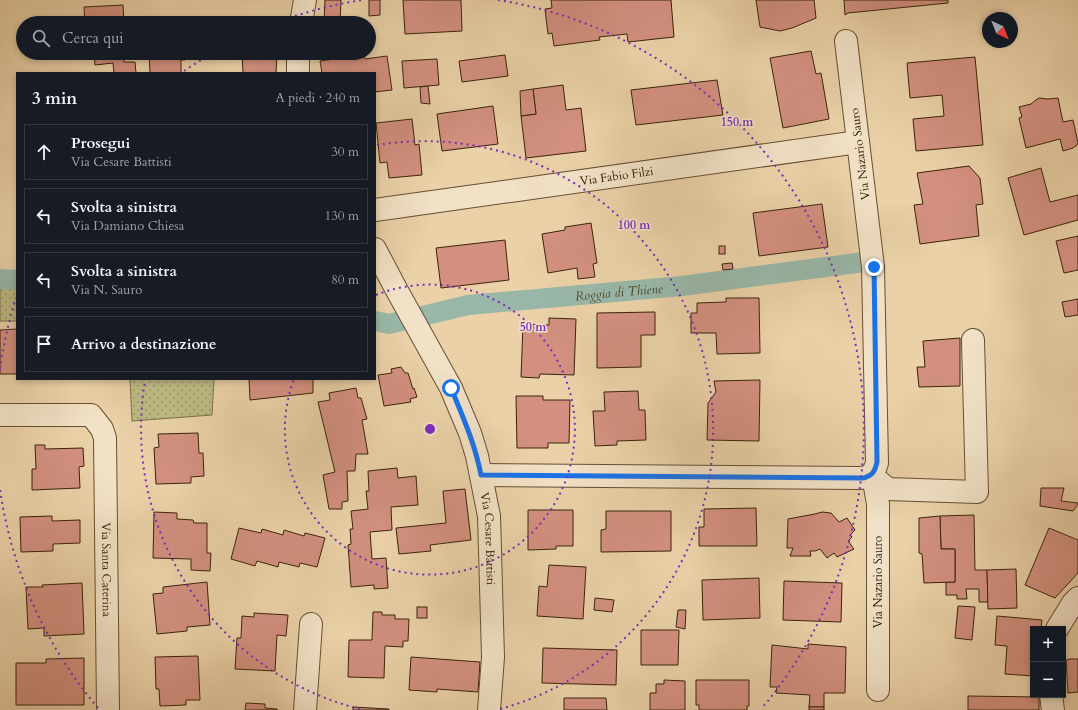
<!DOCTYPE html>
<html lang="it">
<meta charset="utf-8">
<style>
body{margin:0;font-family:Cardo,serif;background:#20242c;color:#f1f3f6}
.controls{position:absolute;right:12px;bottom:12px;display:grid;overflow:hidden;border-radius:0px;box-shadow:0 2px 6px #0003}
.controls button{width:36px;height:36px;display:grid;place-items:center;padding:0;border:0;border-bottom:1px solid #363941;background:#171b24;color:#f1f3f6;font:20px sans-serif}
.compass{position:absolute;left:982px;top:12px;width:36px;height:36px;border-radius:50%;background:#171b24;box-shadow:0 2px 6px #0003;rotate:137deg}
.stop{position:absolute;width:12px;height:12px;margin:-9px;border:3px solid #1a73e8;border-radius:50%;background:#fff}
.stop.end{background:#1a73e8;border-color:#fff;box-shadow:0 1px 4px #0008}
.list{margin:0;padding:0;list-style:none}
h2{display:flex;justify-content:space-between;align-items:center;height:52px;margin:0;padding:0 16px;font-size:17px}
h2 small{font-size:13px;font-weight:400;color:#9ea1a6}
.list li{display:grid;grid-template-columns:26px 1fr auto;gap:12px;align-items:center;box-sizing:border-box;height:56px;margin:0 8px 8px;padding:0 8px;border:1px solid #363941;border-radius:0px}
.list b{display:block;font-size:15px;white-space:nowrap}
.list p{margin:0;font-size:13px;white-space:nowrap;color:#9ea1a6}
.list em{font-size:13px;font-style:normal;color:#9ea1a6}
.icon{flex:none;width:22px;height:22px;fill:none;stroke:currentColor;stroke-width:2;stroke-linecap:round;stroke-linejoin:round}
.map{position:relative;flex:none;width:1078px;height:710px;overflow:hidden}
.search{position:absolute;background:#171b24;box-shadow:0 2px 6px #0003;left:16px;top:16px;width:360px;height:44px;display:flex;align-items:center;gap:10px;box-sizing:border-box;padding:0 14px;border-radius:22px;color:#9ea1a6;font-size:15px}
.panel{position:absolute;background:#171b24;box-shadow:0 2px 6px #0003;left:16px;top:72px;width:360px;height:308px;border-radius:0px}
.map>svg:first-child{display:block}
.park{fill:url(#park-dots);stroke:#7b6f47}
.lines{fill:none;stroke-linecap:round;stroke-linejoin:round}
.canal{stroke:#98b7a8;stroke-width:20}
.building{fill:#d39080;stroke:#3a240b}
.minor-casing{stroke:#664f32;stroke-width:24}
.tertiary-casing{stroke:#664f32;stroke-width:24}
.minor{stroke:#f1e1c6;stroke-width:22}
.tertiary{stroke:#f1e1c6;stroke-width:22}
.route{stroke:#1a73e8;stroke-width:5}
.ring{fill:none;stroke:#7b2cbf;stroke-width:2;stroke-dasharray:2 4}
.labels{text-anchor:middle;stroke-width:3;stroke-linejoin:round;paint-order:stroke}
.street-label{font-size:12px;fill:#3a240b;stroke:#f1e1c6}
.water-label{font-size:13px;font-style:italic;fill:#524932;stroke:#f1e1c6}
.centre{fill:#7b2cbf;stroke:#f1e1c6;stroke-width:2}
.ring-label{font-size:12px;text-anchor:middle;font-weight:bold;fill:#7b2cbf;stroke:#f1e1c6;stroke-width:3;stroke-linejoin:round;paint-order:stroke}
</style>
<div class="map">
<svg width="1078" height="710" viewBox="0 0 1078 710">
<defs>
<pattern id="park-dots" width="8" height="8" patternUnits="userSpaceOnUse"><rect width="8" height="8" fill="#bcba83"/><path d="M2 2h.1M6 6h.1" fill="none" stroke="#9a9769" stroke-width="1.8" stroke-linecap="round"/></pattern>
</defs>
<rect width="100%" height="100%" fill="#ead1a7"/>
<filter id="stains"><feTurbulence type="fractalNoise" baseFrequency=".005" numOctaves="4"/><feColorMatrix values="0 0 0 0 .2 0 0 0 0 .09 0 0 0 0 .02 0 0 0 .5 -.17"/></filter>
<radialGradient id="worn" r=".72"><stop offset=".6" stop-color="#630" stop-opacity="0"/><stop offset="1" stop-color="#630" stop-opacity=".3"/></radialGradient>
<g class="park">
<path d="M0 283 17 284V321H0Z"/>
<path d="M130 379H214L212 415 132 421Z"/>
</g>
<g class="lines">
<g class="canal">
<path d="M0 279 17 280"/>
<path id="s1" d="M375 321 389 324 468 305 682 286 864 262"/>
</g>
</g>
<g class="building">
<path d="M325 0H341L340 23H324Z"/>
<path d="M369 0H380V15L369 16Z"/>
<path d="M403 0H461L462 31 405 34Z"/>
<path d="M551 0H671L674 37 628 42 627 34 599 37 600 40 554 46 552 33 548 34 545 9 552 8Z"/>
<path d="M756 0H814L816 18 792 28 780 31 760 27Z"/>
<path d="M844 0H948V3L848 13 845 15Z"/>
<path d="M123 5 124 23H85L84 7Z"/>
<rect x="30" y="18" width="34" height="5"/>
<path d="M184 20V23H148V21Z"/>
<path d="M811 51 816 74 821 73 829 119 783 128 770 58Z"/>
<path d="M94 53H123L124 62H135L136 73H114L113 63 95 65Z"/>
<path d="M149 53H185V60H181V73H150Z"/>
<path d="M242 53H277L276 73H243Z"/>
<path d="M364 55 365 59 387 56 392 90 375 92V73H322L320 61Z"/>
<path d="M505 55 508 76 462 82 459 61Z"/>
<path d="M975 57 983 145 916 151 913 119 944 116 942 95 910 98 907 63Z"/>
<path d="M437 59 439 85 404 88 402 61Z"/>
<path d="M717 80 723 115 636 125 631 90Z"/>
<path d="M563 85 566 110 581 108 586 151 526 158 521 116 536 114 533 89Z"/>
<path d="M428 86 430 104 421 103 420 87Z"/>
<path d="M533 89 536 114 521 116 520 91Z"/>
<path d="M1039 98 1048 99 1058 98 1063 122 1073 120 1078 143 1076 146 1073 148 1063 151 1060 139 1026 148 1019 118 1022 117 1019 107 1031 104 1036 100Z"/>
<path d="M493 106 498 144 442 151 437 114Z"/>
<path d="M412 119 415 145 419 144 422 175 389 178 387 162 380 163 376 123Z"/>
<path d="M969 166 980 178 983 204 976 205 979 236 920 244 914 205 923 204 917 173Z"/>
<path d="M1041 168 1050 202 1078 195V220L1024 235 1008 178Z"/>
<path d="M822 204 828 247 759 256 753 213Z"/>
<path d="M591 223 597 263 593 264 595 277 578 279 577 268 548 273 542 234 565 230V227Z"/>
<path d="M1078 236V270L1064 273 1056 241Z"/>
<path d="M505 240 509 280 441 288 436 248Z"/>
<rect x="719" y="246" width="6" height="8"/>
<path d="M732 263 733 269 723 270 722 264Z"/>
<path d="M726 298H759L760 353 717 354 716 333H691V313H697V303L726 302Z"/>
<path d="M1078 299V315L1065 317 1062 302Z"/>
<path d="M655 312V335H641V367L597 368V313Z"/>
<path d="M549 318 576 319 574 375 540 374 539 378 521 377 523 324 549 325Z"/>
<path d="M17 329V374H0V330Z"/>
<path d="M960 338V386L919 387 917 367H925L923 341Z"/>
<path d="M401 367 405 373H408L413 389 414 388 417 397 410 399 411 402 384 406 378 375 392 373 391 369Z"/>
<path d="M249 379H313V393L250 400Z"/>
<path d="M760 380 759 441 707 440 708 403 716 392 714 381Z"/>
<path d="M356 388 358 398H361L367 419 362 420 368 454H356L355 471H347L348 501 342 502V509H329L323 475 335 472 318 402 330 400 329 393Z"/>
<path d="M638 391 639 410H645L646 440 617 441V445L595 446 593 411H605L604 392Z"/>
<path d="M516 396H543V400H570L569 443H548V448H517Z"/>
<path d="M198 433 199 453H203L204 476 191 477V483L156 484 154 448 159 447 158 434Z"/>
<path d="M35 445H45V449L83 448 84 466 79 467 80 488 32 490V469H36Z"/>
<path d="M397 468 398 478 416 476 418 505 391 507 392 530 370 532 372 559 386 558 388 588 374 589V585L351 587 348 545 351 544 350 529H353L351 511 368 509 366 491H369L368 471Z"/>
<path d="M1041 488H1064L1061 501 1078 503V504L1073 511 1040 506Z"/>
<path d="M465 489 471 540 430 545 431 551 399 554 396 528 446 523 443 491Z"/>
<path d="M756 508 757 546H699V527H704V509Z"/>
<path d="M528 510H573V546H556V549L528 550Z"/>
<path d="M606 511H671V551L601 552V530L606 529Z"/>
<path d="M154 512 177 513V519L193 520 194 523H207V553H211L210 571 191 570V559L153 558Z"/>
<path d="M822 512 831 513 839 522 847 518 855 530 850 535 852 537 848 541 854 549 837 557 834 553 827 558 820 549 815 551H810L811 556H790L793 548H787L788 519 815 514Z"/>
<path d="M974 515 975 570H987L988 602H979V589H966L967 599H957V595H946V582H955V549H941L940 516Z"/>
<path d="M52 516V521L80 520V543L53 544V551L21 552 20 517Z"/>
<path d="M940 516 941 549H955V582L924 583 922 554 919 553V518Z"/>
<path d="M239 528 261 533 262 529 283 535 284 530 304 536 305 533 325 538 317 567 300 563 299 567 279 562 278 567 257 561 255 566 231 559Z"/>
<path d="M1049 528 1078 540V573L1055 598 1025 585Z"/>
<path d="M549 565 586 567 583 619 537 616 539 586 547 587Z"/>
<path d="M1016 569 1017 608 988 609 987 570Z"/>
<path d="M759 578 760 618 703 620 702 580Z"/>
<path d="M784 581 842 583 841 622 783 620Z"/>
<path d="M207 582 210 625 187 627V631L157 634 153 594 163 593V587Z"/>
<path d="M82 583 84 634 44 636V628L28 629 26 587H43L42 585Z"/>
<path d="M595 598 614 600 612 612 594 610Z"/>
<path d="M958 606 975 607 972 640 955 638Z"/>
<rect x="417" y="607" width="10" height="11"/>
<path d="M678 610H686L685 629 676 627Z"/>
<path d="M373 612H382V615H395V619H409L408 641H403V647L385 646 384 678 348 677 349 640H372Z"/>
<path d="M254 613 288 615 286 636 277 635 275 671 235 669 237 638H241L242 616 254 617Z"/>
<path d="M997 616 1042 620 1041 629H1033V676L1005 674 1007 646 995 645Z"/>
<path d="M641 630H679L678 665H641Z"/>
<path d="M808 644 846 647 845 693H824V707H809L810 695 776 693 777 687H770L772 645 808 649Z"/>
<path d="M543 648 617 650 616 685 542 683Z"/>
<path d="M198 656 200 700H186V705L160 706 159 689H156L155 657Z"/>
<path d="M411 657 480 662 478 692 437 689V692L409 690Z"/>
<path d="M84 658V705H16V663H46V659Z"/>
<path d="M1070 659H1078V692L1068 693 1066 660Z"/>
<path d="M664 680 685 681V710H650V693H656V684H664Z"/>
<path d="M696 680H749V706H747V710H699V705H696Z"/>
<path d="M968 696 1039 697V710H968Z"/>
<path d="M564 698H606L607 710H564Z"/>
<path d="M246 703 265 704V708L277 709V710H245Z"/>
<path d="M353 707 389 709V710H353Z"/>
<rect x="809" y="707" width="15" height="3"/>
</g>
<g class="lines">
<defs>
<g id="minor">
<path id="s2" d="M375 210 858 142"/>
<path id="s3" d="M0 415H91L102 429 105 438 108 710"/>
<path d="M481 475 860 478C871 477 874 473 877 463L873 267 846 41"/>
<path d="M871 475 888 489 977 492 973 340"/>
<path d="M871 475 875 487 878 504V690"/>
<path d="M1057 629 1073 603 1078 598"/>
<path d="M1051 695 1053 710"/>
<path d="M305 710 311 624"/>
</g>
<g id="tertiary">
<path d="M301 23 305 0"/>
<path d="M298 73V53"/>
<path id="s4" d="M375 249 395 287 451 388 470 433 477 456 489 516 493 657 489 710"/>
</g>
</defs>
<use href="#minor" class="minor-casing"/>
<use href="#tertiary" class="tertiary-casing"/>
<use href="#minor" class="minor"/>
<use href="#tertiary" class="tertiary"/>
</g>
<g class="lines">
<path class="route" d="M451 388C463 417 475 444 481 475L864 478C873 475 875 471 877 462L874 267"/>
</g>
<g class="ring">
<path d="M376 295A145 145 0 1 1 294 379"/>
<path d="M360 709A289 289 0 0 1 145 381M377 145A289 289 0 0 1 500 709"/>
<path d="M98 708A434 434 0 0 1 0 489M0 369A434 434 0 0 1 16 298M184 71A434 434 0 0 1 213 53M278 22A434 434 0 0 1 362 0M498 0A434 434 0 0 1 762 708"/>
</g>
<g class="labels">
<g class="street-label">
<text transform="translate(860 154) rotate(-97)" y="4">Via Nazario Sauro</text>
<text dy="4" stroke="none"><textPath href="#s2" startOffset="244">Via Fabio Filzi</textPath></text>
<text dy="4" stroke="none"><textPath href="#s4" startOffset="315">Via Cesare Battisti</textPath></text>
<text dy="4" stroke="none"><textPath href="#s3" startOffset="250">Via Santa Caterina</textPath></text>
<text transform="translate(878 582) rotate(-90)" y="4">Via Nazario Sauro</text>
</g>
<g class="water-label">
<text dy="5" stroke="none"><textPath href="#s1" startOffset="247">Roggia di Thiene</textPath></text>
</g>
</g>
<circle cx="430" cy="429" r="6" class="centre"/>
<g class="ring-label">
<text x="737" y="126">150 m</text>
<text x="634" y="229">100 m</text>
<text x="533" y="331">50 m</text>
</g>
<rect width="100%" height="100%" filter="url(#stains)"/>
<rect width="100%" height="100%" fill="url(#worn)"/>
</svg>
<div class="controls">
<button>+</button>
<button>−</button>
</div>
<svg class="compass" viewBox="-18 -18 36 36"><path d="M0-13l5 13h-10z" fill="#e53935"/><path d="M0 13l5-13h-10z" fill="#9ea1a6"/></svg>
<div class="stop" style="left:451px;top:388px"></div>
<div class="stop end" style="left:874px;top:267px"></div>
<div class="search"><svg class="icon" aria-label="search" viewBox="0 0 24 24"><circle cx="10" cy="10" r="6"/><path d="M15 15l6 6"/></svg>Cerca qui</div>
<section class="panel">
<h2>3 min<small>A piedi · 240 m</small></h2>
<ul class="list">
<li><svg class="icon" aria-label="ahead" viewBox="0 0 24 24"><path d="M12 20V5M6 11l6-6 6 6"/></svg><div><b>Prosegui</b><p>Via Cesare Battisti</p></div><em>30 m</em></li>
<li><svg class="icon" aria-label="left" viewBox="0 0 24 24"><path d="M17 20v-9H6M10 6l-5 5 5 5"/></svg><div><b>Svolta a sinistra</b><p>Via Damiano Chiesa</p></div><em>130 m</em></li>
<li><svg class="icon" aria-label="left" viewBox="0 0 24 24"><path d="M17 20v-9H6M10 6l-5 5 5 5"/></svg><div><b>Svolta a sinistra</b><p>Via N. Sauro</p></div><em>80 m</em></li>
<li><svg class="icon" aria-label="arrive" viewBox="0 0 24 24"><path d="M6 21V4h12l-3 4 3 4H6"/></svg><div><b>Arrivo a destinazione</b></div></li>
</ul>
</section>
</div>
